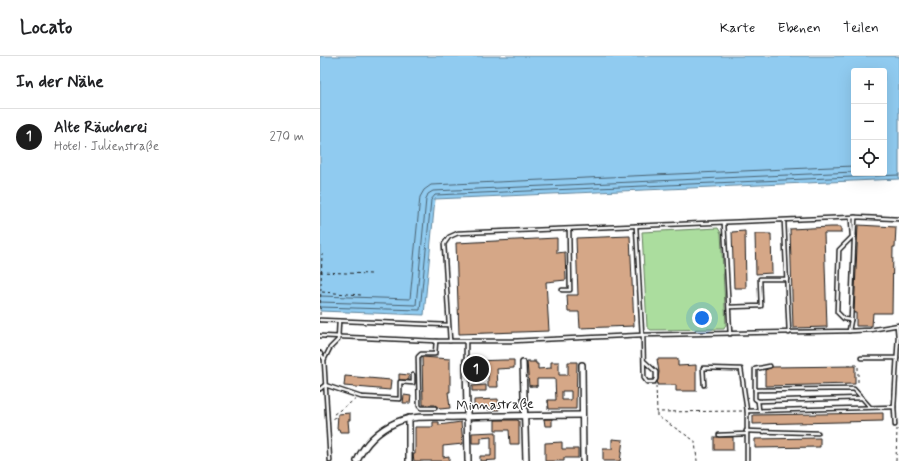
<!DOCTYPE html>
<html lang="de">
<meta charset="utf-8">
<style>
body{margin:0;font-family:Mynerve,sans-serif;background:#f6f6f6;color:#202124}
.controls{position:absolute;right:12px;top:12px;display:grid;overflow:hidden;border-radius:4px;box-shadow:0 4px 16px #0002}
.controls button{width:36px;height:36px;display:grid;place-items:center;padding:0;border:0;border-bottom:1px solid #e0e0e0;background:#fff;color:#202124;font:20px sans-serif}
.you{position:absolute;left:382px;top:262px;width:14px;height:14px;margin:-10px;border:3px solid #fff;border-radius:50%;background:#1a73e8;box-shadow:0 0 0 6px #1a73e833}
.badge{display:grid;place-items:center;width:26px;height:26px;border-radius:50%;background:#1c1c1c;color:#fff;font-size:13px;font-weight:700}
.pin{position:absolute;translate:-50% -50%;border:2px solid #fff;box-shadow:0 1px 4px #0006}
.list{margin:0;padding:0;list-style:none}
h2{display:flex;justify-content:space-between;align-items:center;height:52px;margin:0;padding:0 16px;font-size:17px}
h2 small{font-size:13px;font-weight:400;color:#757577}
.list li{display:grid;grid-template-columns:26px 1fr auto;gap:12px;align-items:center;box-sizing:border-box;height:56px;padding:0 16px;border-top:1px solid #e0e0e0}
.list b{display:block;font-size:15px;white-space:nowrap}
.list p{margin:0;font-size:13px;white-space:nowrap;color:#757577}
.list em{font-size:13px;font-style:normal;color:#757577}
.icon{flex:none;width:22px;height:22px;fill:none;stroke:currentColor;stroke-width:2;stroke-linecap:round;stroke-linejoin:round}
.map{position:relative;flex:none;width:579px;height:405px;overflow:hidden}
header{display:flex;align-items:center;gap:24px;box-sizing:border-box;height:56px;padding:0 20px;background:#fff;border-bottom:1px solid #e0e0e0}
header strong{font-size:19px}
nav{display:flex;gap:22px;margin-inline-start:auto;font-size:14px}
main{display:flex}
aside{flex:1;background:#fff}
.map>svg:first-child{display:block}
.green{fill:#abdd9e;stroke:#647c5d}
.water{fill:#90cbf0;stroke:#62859b;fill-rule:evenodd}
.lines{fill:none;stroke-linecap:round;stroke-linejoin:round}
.shore{stroke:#4a6271;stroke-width:1}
.building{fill:#d5a787;stroke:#1c1c1c;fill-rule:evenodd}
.service-casing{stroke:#1c1c1c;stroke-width:5.5}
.minor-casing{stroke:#1c1c1c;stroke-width:8}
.path{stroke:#1c1c1c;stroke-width:1;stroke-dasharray:3 3;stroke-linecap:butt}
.service{stroke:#fff;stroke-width:2.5}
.minor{stroke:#fff;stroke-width:5}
.labels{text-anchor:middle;stroke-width:3;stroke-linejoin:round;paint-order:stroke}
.street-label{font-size:14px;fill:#1c1c1c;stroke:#fff}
</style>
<header>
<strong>Locato</strong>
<nav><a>Karte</a><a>Ebenen</a><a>Teilen</a></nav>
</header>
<main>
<aside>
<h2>In der Nähe<small></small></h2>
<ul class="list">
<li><span class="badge">1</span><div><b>Alte Räucherei</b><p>Hotel · Julienstraße</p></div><em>270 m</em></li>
</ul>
</aside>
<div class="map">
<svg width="579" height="405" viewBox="0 0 579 405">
<rect width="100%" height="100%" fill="#fff"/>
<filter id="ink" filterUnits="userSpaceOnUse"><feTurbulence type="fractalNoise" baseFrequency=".025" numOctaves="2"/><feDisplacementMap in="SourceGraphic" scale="8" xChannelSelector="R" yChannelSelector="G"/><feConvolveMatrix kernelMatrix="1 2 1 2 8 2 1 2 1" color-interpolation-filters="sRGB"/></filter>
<g filter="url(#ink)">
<path class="green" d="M398 172 401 177 406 269 404 273 331 274 327 271 322 176Z"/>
<path class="water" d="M0 0H579V123L115 143 104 259 0 255ZM534 15H564V117H534Z"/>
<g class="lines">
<g class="shore">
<path d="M0 240 90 243 100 141 104 134 111 129 534 110"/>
<path d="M0 246 96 249 106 143 108 138 113 135 534 116"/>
<path d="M0 251 100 254 111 144 115 139 579 119"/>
</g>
</g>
<g class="building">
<path d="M538 169 576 171 575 191H573L572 257H553L552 270H536V257H534Z"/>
<path d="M511 171H521V177H504L507 271 473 272 470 173Z"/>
<path d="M425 175 426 232H414L412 176Z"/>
<path d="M435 178H451L452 217 436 218Z"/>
<path d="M310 180 314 270 260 272 259 256H248L247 239H258L256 182Z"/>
<path d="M237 182V197L245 196 246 224 226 226 229 275 139 278 136 187Z"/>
<path d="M102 301 130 303V336H128L130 352 120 353 115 349H103Z"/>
<path d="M337 303H358V310L376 309V335H356V329H337L339 316Z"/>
<path d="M184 304H194V312L177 313 178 331H168V316H151V305Z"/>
<path d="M207 306H216V308H218V313L231 312V306H239V319H248V306H257L256 353H229L228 344H236L235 323H217V330H209ZM242 335H251V344H242Z"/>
<path d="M535 310V328L445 330V314L452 311Z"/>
<path d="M79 318 89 319V324H79Z"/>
<path d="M25 320 71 324 70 334 24 330Z"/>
<path d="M166 329V335H152V330Z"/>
<path d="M84 339 91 340 90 347H83Z"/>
<path d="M178 343 179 354H168V352H154V344Z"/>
<path d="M30 357V364H28L29 376H20L19 373H17L18 358Z"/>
<path d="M563 357V365L433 368V359Z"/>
<path d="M224 363H232V370H225Z"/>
<path d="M175 364H197L199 365V388H190L189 374H175Z"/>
<path d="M113 366H119V369L141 366 143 388 123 390V401L129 400V405H94L93 398H95V371H113Z"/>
<path d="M176 376V404L160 405V400H171V381L161 382V387H152V377Z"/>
<rect x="394" y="381" width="19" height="13"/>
<path d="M500 382V391L435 392V383Z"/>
<path d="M292 383 303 384 300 405H283V393H292Z"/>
<path d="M242 386V393H258V402H244V405H225V387Z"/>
</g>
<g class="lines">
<defs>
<g id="service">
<path d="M531 162 532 181 519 194 517 256 524 263 531 264 535 161"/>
<path d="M464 165 469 277"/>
<path d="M404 167 410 278"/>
<path d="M316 170 322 279"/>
<path d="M242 234H250L249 173"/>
<path d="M409 251 441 250 440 223H467"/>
<path d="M0 264 128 269"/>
<path d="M529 275 531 264"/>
<path d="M323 279 324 322 327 326H334L336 323V316L324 305"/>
<path d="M0 280 116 285H192L322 279 529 275 550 274 579 269"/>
<path d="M130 285 124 188 129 181 138 177 535 161 579 163"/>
<path d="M146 286V305"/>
<path d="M0 297 4 303"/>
<path d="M541 302H577"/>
<path d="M450 310 435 313V334L534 333 550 351"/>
<path d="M384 329 383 312 421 313 427 355 574 351 578 281 577 270"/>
<path d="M0 333 5 329 41 341 80 343V326L93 327V319"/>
<path d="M435 334V343L438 345 439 354"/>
<path d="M438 345 542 342"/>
<path d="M574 351 575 369"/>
<path d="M115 352H101L99 350 98 301 101 298H115L116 285"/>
<path d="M427 355V405"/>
<path d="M426 375 498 377"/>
<path d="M399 379 426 378"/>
<path d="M10 405 4 304 10 292 18 284 19 265"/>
</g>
<g id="minor">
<path d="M146 305 148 405"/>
<path d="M203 307 206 405"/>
<path d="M262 309 263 405"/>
<path d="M89 362V405"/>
<path d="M37 405C45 387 59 374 77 366 96 358 120 362 140 361 181 360 221 359 262 359"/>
</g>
</defs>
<use href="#service" class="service-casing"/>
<use href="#minor" class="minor-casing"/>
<g class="path">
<path d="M0 216 51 218"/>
<path d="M2 236 41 239"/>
<path d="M0 259 2 198"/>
<path d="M207 305H219"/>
<path d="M528 309H538V326L536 329"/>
<path d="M209 330H218"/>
<path d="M336 330 337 356 423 355"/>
<path d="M228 344V354"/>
<path d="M337 357V360L375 385 377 405"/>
<path d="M13 362H15L14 358 36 343"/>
<path d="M576 405 577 373"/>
</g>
<use href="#service" class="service"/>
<use href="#minor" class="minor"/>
</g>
</g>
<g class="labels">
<g class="street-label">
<text transform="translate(175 348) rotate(-2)" y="5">Minnastraße</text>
</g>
</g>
</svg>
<div class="controls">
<button>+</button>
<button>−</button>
<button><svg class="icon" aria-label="locate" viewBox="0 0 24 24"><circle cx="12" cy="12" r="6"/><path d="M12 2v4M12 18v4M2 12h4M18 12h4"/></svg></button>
</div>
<div class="you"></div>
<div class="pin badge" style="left:156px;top:313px">1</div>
</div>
</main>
